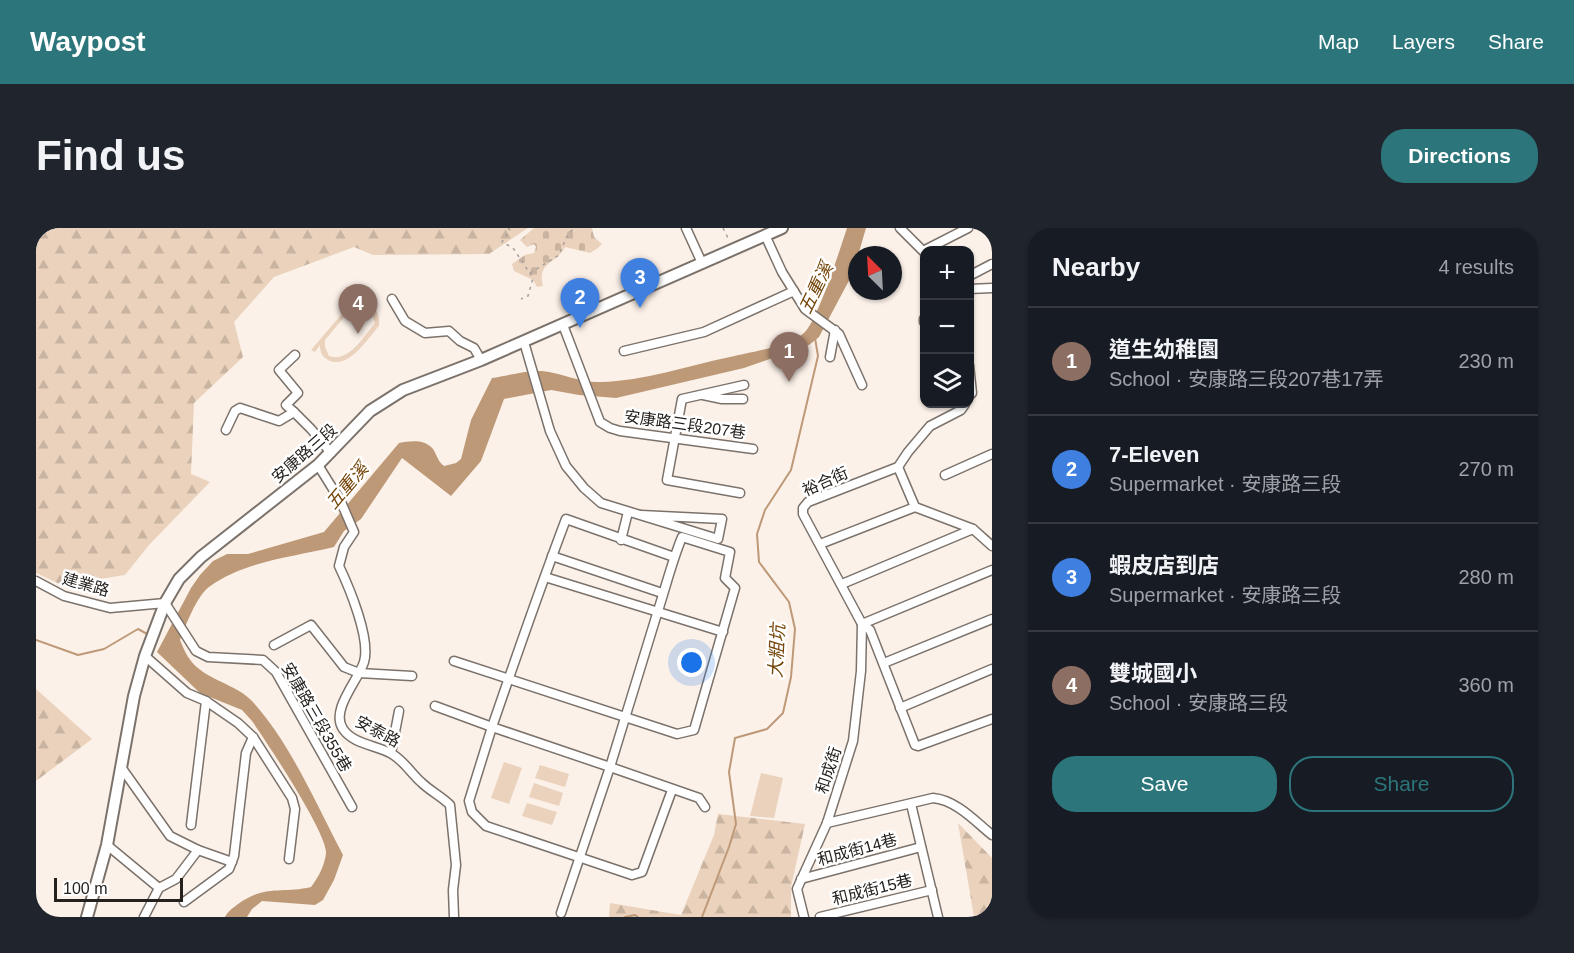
<!DOCTYPE html>
<meta charset="utf-8">
<style>
body{margin:0;font-family:Arial,"Noto Sans TC",sans-serif;background:#20242c;color:#f1f3f6}
.controls{position:absolute;right:18px;top:18px;display:grid;overflow:hidden;border-radius:12px;box-shadow:0 2px 4px #0004}
.controls button{width:54px;height:54px;display:grid;place-items:center;padding:0;border:0;border-bottom:2px solid #363941;background:#171b24;color:#f1f3f6;font:30px sans-serif}
.compass{position:absolute;left:812px;top:18px;width:54px;height:54px;border-radius:50%;background:#171b24;box-shadow:0 2px 4px #0004;rotate:336deg}
.scale{position:absolute;left:18px;bottom:15px;width:129px;box-sizing:border-box;padding-left:6px;border:3px solid #25211e;border-top:0;font-size:16px;line-height:21px;white-space:nowrap;color:#25211e;-webkit-text-stroke:4px #fff;paint-order:stroke}
.you{position:absolute;left:656px;top:435px;width:21px;height:21px;margin:-15px;border:4px solid #fff;border-radius:50%;background:#1a73e8;box-shadow:0 0 0 9px #1a73e833}
.badge{display:grid;place-items:center;width:39px;height:39px;border-radius:50%;background:#2c767b;color:#fff;font-size:20px;font-weight:700}
.pin{position:absolute;translate:-50% -50px;filter:drop-shadow(0 2px 3px #0008)}
.pin::after{content:'';position:absolute;top:32px;width:21px;height:18px;background:inherit;clip-path:polygon(0 0,100% 0,50% 100%)}
.list{margin:0;padding:0;list-style:none}
h2{display:flex;justify-content:space-between;align-items:center;height:78px;margin:0;padding:0 24px;font-size:26px}
h2 small{font-size:20px;font-weight:400;color:#9ea1a6}
.list li{display:grid;grid-template-columns:39px 1fr auto;gap:18px;align-items:center;box-sizing:border-box;height:108px;padding:0 24px;border-top:2px solid #363941}
.list b{display:block;font-size:22px;white-space:nowrap}
.list p{margin:0;font-size:20px;white-space:nowrap;color:#9ea1a6}
.list em{font-size:20px;font-style:normal;color:#9ea1a6}
.actions{display:flex;gap:12px;padding:18px 24px}
.actions a{flex:1;padding:14px 0;border:2px solid #2c767b;border-radius:24px;text-align:center;font-size:21px;color:#2c767b}
.actions .main{background:#2c767b;color:#fff}
.icon{flex:none;width:33px;height:33px;fill:none;stroke:currentColor;stroke-width:2;stroke-linecap:round;stroke-linejoin:round}
.map{position:relative;flex:none;width:956px;height:689px;overflow:hidden;border-radius:24px}
header{display:flex;align-items:center;gap:36px;box-sizing:border-box;height:84px;padding:0 30px;background:#2c767b;color:#fff}
header strong{font-size:28px}
nav{display:flex;gap:33px;margin-inline-start:auto;font-size:21px}
.intro{display:flex;align-items:center;justify-content:space-between;box-sizing:border-box;height:144px;padding:0 36px}
h1{margin:0;font-size:42px}
.button{padding:15px 27px;border-radius:24px;background:#2c767b;color:#fff;font-size:21px;font-weight:700}
main{display:flex;gap:36px;padding:0 36px}
aside{flex:1;background:#171b24;border-radius:24px;box-shadow:0 2px 4px #0004}
.map>svg:first-child{display:block}
.forest{fill:url(#forest-firs)}
.cemetery{fill:url(#cemetery-stones)}
.park{fill:#ead2bc;fill-rule:evenodd}
.water{fill:#be9977}
.lines{fill:none;stroke-linecap:round;stroke-linejoin:round}
.stream{stroke:#be9977;stroke-width:2}
.minor-casing{stroke:#7b726b;stroke-width:11}
.major-casing{stroke:#7b726b;stroke-width:14}
.path{stroke:#a79f99;stroke-width:1.5;stroke-dasharray:3 4.5;stroke-linecap:butt}
.minor{stroke:#fff;stroke-width:8}
.major{stroke:#fff;stroke-width:10}
.labels{text-anchor:middle;stroke-width:5;stroke-linejoin:round;paint-order:stroke}
.street-label{font-size:16px;fill:#25211e;stroke:#fff}
.water-label{font-size:18px;font-style:italic;fill:#754509;stroke:#fff}
</style>
<header>
<strong>Waypost</strong>
<nav><a>Map</a><a>Layers</a><a>Share</a></nav>
</header>
<div class="intro"><h1>Find us</h1><a class="button">Directions</a></div>
<main>
<div class="map">
<svg width="956" height="689" viewBox="0 0 956 689">
<defs>
<pattern id="forest-firs" width="22" height="20" patternUnits="userSpaceOnUse" patternTransform="scale(1.5)"><rect width="22" height="20" fill="#ead2bc"/><path d="M5 1l3.5 6h-7zM16 11l3.5 6h-7z" fill="#c9b4a1"/></pattern>
<pattern id="cemetery-stones" width="16" height="16" patternUnits="userSpaceOnUse" patternTransform="scale(1.5)"><rect width="16" height="16" fill="#ead2bc"/><path d="M2 7V4a2 2 0 0 1 4 0v3zM10 15v-3a2 2 0 0 1 4 0v3z" fill="#c9b4a1"/></pattern>
</defs>
<rect width="100%" height="100%" fill="#fbf1e9"/>
<g class="forest">
<path d="M0 0H492L453 26 337 27 318 19 238 49 198 94 207 129 158 175 155 246 174 254 113 317 89 347 26 357 0 345Z"/>
<path d="M0 461 56 511 0 553Z"/>
<path d="M682 586 769 596 755 659V689H573L574 675 645 687 678 607Z"/>
<path d="M922 595 956 630V689H938Z"/>
</g>
<path class="cemetery" d="M498 0H556L558 9 566 16 562 20 554 25 529 19C520 37 501 33 507 58L501 59 497 52 478 43 476 36 489 27 498 25 500 19 498 16 491 19 484 12Z"/>
<g class="park">
<path d="M323 66 326 68 322 74C337 74 345 84 343 98 331 111 314 140 294 133 286 129 284 125 284 117L279 124 275 122ZM321 78 334 81 339 95C328 108 313 135 293 128L289 119V112L315 81Z"/>
<path d="M468 534 486 540 473 576 455 570Z"/>
<path d="M504 537 533 546 529 559 499 550Z"/>
<path d="M725 545 747 550 738 590 714 588Z"/>
<path d="M498 555 527 565 523 578 493 569Z"/>
<path d="M491 575 521 584 516 597 486 588Z"/>
</g>
<path class="water" d="M811 0H830L817 45 783 109 773 117 708 140 580 170 543 167 515 162 468 171 445 233 415 268 366 230 325 291 308 303 298 319C257 329 208 333 173 359 160 369 150 397 144 412 147 419 150 427 155 433 170 452 200 456 216 473 254 514 281 578 307 627L298 652 287 672 279 677 226 673 216 681 211 689H189C192 683 197 680 202 676 229 656 246 666 275 659 282 650 289 637 290 625 291 605 230 513 216 493L206 482 164 465 121 424 155 360 164 347 177 333 191 326H212L288 304 363 215C375 213 388 211 397 221 401 227 402 234 408 238L420 235 425 231 435 192 456 150C471 148 490 142 506 143 526 145 544 155 564 154 609 153 651 138 694 129 714 124 752 119 768 105 781 94 804 21 811 0Z"/>
<g class="lines">
<g class="stream">
<path d="M0 412 42 427 68 421 102 401 113 407"/>
<path d="M589 689 599 687 602 689"/>
<path d="M666 689 693 619 700 596 693 544 699 510 731 501 747 485 755 449 759 401 753 374 723 334 721 306 729 282 755 242 782 128 779 110"/>
</g>
<defs>
<g id="minor">
<path d="M650 0 666 35"/>
<path d="M864 0 887 23 932 0"/>
<path d="M729 7 746 44 769 81 803 106 826 157"/>
<path d="M933 48 956 36"/>
<path d="M933 61 956 60"/>
<path d="M356 71 369 93 389 105 413 103 424 113 438 120 445 132"/>
<path d="M888 91V94"/>
<path d="M527 97 564 194 574 200 584 203 717 221"/>
<path d="M488 114 514 203 530 238 548 260 565 275 682 311 686 291 605 287"/>
<path d="M588 123 668 104 758 63"/>
<path d="M794 129 799 102"/>
<path d="M933 137 936 165 933 168"/>
<path d="M667 167 686 171H707"/>
<path d="M929 176 925 182 894 198 872 224 862 239 772 274 767 280V286L826 396 834 402 879 517 882 518 956 491"/>
<path d="M258 184 250 177 262 165 243 142 259 127"/>
<path d="M190 202 199 183 204 180 243 193 258 184 275 201 295 225"/>
<path d="M282 237 305 274 318 304 308 319 303 338C313 359 335 411 328 434 322 453 294 482 307 501 318 517 341 517 356 526 368 533 375 545 385 554 394 563 405 568 414 577L420 637 417 662 418 689"/>
<path d="M862 239 879 279 937 301 956 318"/>
<path d="M909 247 956 226"/>
<path d="M704 265 631 252 646 171 708 157"/>
<path d="M585 312 592 284"/>
<path d="M784 316 879 279"/>
<path d="M516 328 626 365"/>
<path d="M509 349 687 404"/>
<path d="M0 353 28 368 74 380 129 375 160 423 172 429 227 432 240 444 316 579"/>
<path d="M806 356 937 301"/>
<path d="M826 396 956 342"/>
<path d="M238 417 275 397 308 439 323 445 376 448"/>
<path d="M109 428 151 465 170 473 202 495 217 509 256 570 259 581 253 631"/>
<path d="M418 433 641 506 658 502 699 360 689 350 694 324 646 309C635 336 629 362 620 389 605 439 589 489 574 539L456 499C480 429 504 360 530 291L638 329"/>
<path d="M848 435 956 391"/>
<path d="M399 478 456 499 433 573 436 584 450 598 596 647 606 644 636 562"/>
<path d="M864 480 956 441"/>
<path d="M355 525 363 483"/>
<path d="M85 539 134 608 162 622 196 634"/>
<path d="M875 576 902 689"/>
<path d="M791 595 897 570C920 572 939 593 956 607"/>
<path d="M155 597 170 473"/>
<path d="M71 617 123 660"/>
<path d="M765 651 885 619"/>
<path d="M148 674 193 641 198 628 210 525 217 509"/>
<path d="M525 685 574 539 663 570 669 579"/>
<path d="M108 689 123 660 140 651 162 622"/>
<path d="M768 689 761 661 791 595 817 513 825 443 826 396"/>
<path d="M784 689 896 662"/>
</g>
<path id="major" d="M51 689 71 617 98 468 109 428 129 375 143 351 165 329 282 237 334 183 367 162 445 132 746 0"/>
</defs>
<use href="#minor" class="minor-casing"/>
<use href="#major" class="major-casing"/>
<g class="path">
<path d="M472 0 474 2 466 14 477 20 497 50 492 68 485 71"/>
<path d="M687 0 693 12"/>
<path d="M494 45 523 27 531 8 538 0"/>
</g>
<use href="#minor" class="minor"/>
<use href="#major" class="major"/>
</g>
<g class="labels">
<g class="street-label">
<text transform="translate(649 196) rotate(8)" y="6">安康路三段207巷</text>
<text transform="translate(268 225) rotate(-41)" y="6">安康路三段</text>
<text transform="translate(789 253) rotate(-24)" y="6">裕合街</text>
<text transform="translate(50 356) rotate(16)" y="6">建業路</text>
<text transform="translate(281 489) rotate(60)" y="6">安康路三段355巷</text>
<text transform="translate(342 503) rotate(28)" y="6">安泰路</text>
<text transform="translate(792 542) rotate(-72)" y="6">和成街</text>
<text transform="translate(821 621) rotate(-15)" y="6">和成街14巷</text>
<text transform="translate(836 661) rotate(-14)" y="6">和成街15巷</text>
</g>
<g class="water-label">
<text transform="translate(780 60) rotate(-64)" y="6">五重溪</text>
<text transform="translate(311 258) rotate(-50)" y="6">五重溪</text>
<text transform="translate(741 423) rotate(-87)" y="6">大粗坑</text>
</g>
</g>
</svg>
<div class="controls">
<button>+</button>
<button>−</button>
<button><svg class="icon" aria-label="layers" viewBox="0 0 24 24"><path d="M12 4l9 5-9 5-9-5zM3 14l9 5 9-5"/></svg></button>
</div>
<svg class="compass" viewBox="-18 -18 36 36"><path d="M0-13l5 13h-10z" fill="#e53935"/><path d="M0 13l5-13h-10z" fill="#9ea1a6"/></svg>
<div class="scale">100 m</div>
<div class="you"></div>
<div class="pin badge" style="left:753px;top:154px;background:#8d6e63">1</div>
<div class="pin badge" style="left:544px;top:100px;background:#3f7fe0">2</div>
<div class="pin badge" style="left:604px;top:80px;background:#3f7fe0">3</div>
<div class="pin badge" style="left:322px;top:106px;background:#8d6e63">4</div>
</div>
<aside>
<h2>Nearby<small>4 results</small></h2>
<ul class="list">
<li><span class="badge" style="background:#8d6e63">1</span><div><b>道生幼稚園</b><p>School · 安康路三段207巷17弄</p></div><em>230 m</em></li>
<li><span class="badge" style="background:#3f7fe0">2</span><div><b>7-Eleven</b><p>Supermarket · 安康路三段</p></div><em>270 m</em></li>
<li><span class="badge" style="background:#3f7fe0">3</span><div><b>蝦皮店到店</b><p>Supermarket · 安康路三段</p></div><em>280 m</em></li>
<li><span class="badge" style="background:#8d6e63">4</span><div><b>雙城國小</b><p>School · 安康路三段</p></div><em>360 m</em></li>
</ul>
<div class="actions"><a class="main">Save</a><a>Share</a></div>
</aside>
</main>
